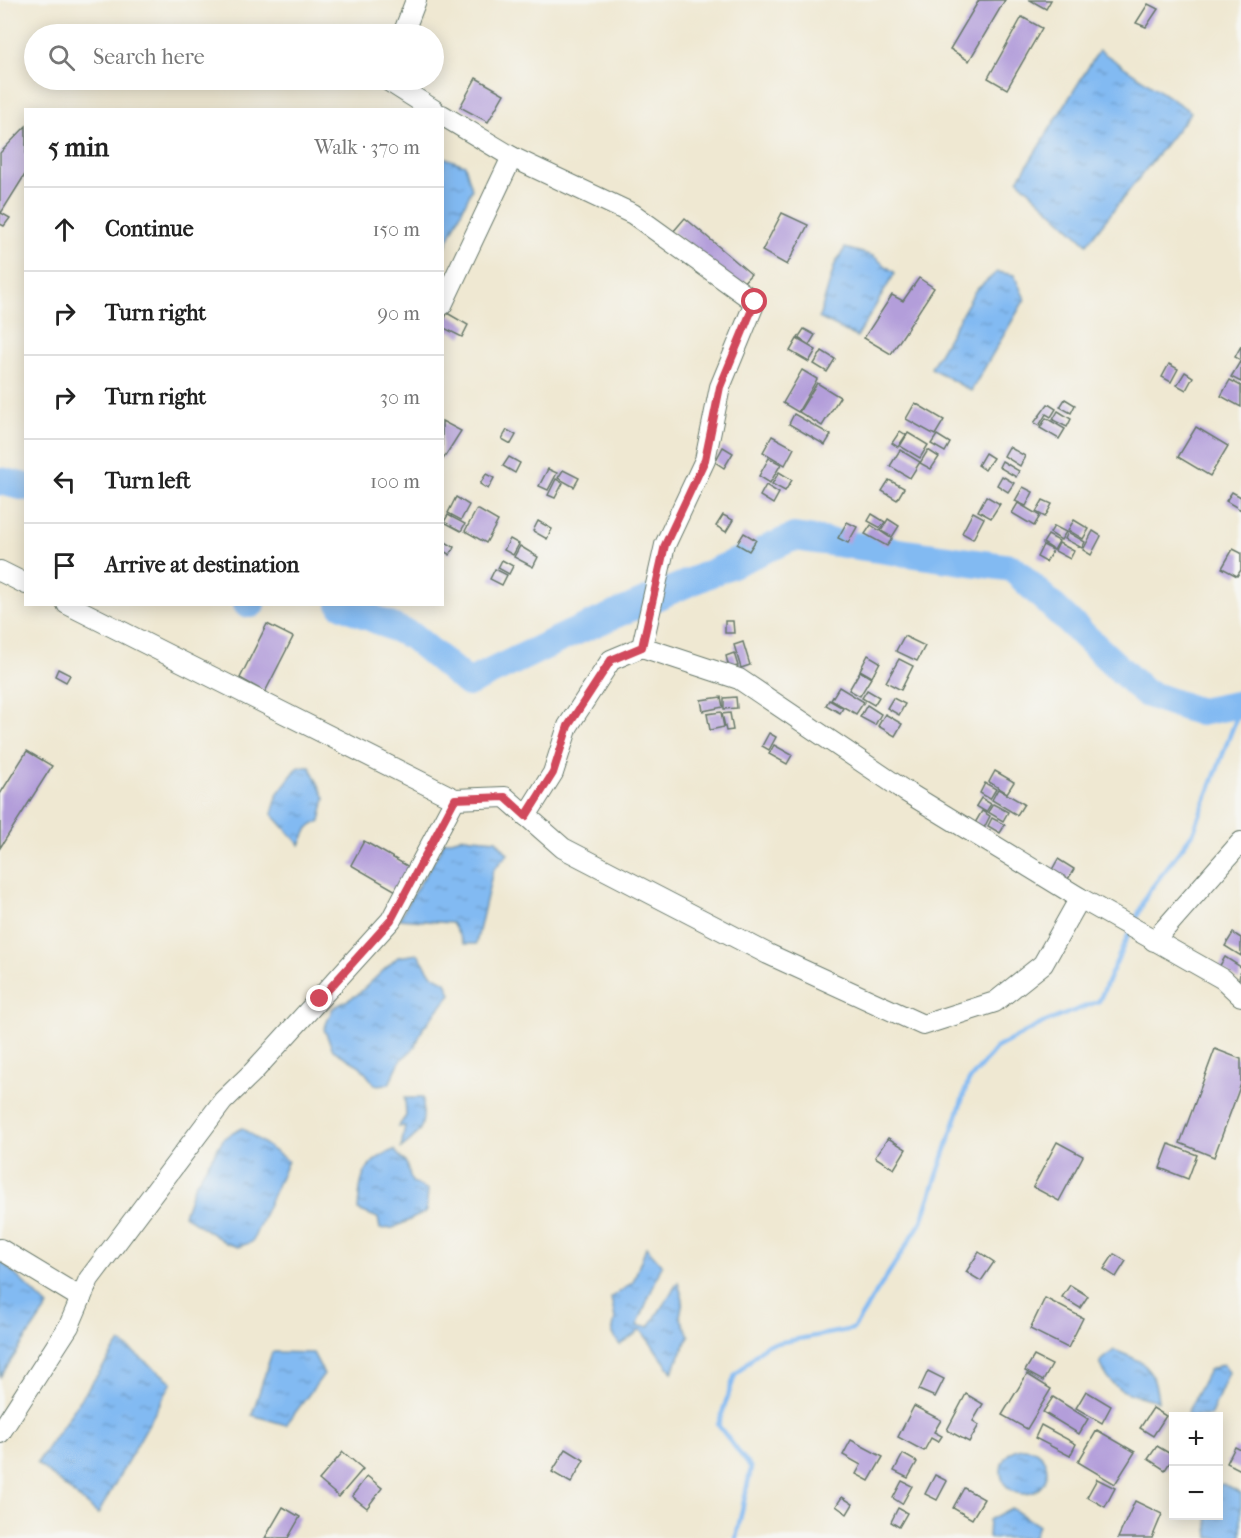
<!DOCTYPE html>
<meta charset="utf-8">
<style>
body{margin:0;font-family:"IM FELL French Canon",serif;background:#f6f6f6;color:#222}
.controls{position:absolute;right:18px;bottom:18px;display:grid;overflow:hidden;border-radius:0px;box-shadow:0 3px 15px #0003}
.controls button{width:54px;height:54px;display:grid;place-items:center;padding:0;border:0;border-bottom:2px solid #e0e0e0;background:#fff;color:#222;font:30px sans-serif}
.stop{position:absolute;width:18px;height:18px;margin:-14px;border:4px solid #d1495b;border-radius:50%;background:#fff}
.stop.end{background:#d1495b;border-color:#fff;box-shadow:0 2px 6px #0008}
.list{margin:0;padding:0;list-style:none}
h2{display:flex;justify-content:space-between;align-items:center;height:78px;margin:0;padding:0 24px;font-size:26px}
h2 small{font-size:20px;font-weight:400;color:#767676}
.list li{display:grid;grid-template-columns:39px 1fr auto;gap:18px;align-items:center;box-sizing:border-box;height:84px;padding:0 24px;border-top:2px solid #e0e0e0}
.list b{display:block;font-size:22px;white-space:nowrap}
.list em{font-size:20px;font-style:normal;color:#767676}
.icon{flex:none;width:33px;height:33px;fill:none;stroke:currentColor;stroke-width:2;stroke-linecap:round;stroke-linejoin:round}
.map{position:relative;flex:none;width:1241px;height:1538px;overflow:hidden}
.search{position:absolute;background:#fff;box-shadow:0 3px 15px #0003;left:24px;top:24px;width:420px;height:66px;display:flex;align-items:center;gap:15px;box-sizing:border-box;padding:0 21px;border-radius:33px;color:#767676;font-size:22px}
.panel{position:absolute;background:#fff;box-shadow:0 3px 15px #0003;left:24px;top:108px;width:420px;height:498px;border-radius:0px}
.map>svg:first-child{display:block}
.water{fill:url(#water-ripples);stroke:#507c93;stroke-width:1.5}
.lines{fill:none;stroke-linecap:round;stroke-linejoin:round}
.stream{stroke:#82baf2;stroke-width:4.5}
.river{stroke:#82baf2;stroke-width:28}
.building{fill:#b39eda}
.minor-casing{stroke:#68796b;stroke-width:22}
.minor{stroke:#fff;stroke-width:20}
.route{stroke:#d1495b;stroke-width:8}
</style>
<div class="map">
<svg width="1241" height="1538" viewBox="0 0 1241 1538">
<defs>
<pattern id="water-ripples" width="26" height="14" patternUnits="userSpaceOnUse" patternTransform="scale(1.5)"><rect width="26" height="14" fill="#82baf2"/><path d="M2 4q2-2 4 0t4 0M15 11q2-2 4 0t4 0" fill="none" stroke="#6a98c5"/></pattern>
</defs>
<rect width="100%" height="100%" fill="#f6f6f2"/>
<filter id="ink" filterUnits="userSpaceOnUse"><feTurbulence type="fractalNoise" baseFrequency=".0167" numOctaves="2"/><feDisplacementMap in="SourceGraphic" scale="12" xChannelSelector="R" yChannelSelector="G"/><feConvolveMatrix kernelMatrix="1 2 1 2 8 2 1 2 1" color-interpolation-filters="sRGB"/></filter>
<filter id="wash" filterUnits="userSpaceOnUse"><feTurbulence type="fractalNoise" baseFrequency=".008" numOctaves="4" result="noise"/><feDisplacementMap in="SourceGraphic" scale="24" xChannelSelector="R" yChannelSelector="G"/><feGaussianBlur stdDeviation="1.35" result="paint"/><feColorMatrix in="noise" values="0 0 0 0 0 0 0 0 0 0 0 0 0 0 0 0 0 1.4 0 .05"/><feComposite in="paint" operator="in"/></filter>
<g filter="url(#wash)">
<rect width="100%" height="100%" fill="#efe8d2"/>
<g class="water">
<path d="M1099 50 1191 112 1087 244 1018 180Z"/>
<path d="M443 157 465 165 472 189 443 251Z"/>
<path d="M845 248 873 256 895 273 857 337 819 318 835 264Z"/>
<path d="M997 272 1014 275 1025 299 971 391 931 368 975 291Z"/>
<path d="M298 767H310L325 798 320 821 308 828 300 845 272 814 278 793Z"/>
<path d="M462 837 496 840 508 854 493 870 476 944H464L452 923 400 919C412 890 432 870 444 842Z"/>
<path d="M418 954 431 974 446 982 451 994 423 1028 415 1047 400 1061 389 1084 375 1085 360 1066 333 1050 324 1029 333 1008 357 995 398 957Z"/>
<path d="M405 1098H423C424 1126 424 1131 401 1148L405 1126 398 1127 406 1116Z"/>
<path d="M242 1128 288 1161 252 1242 238 1247 226 1243 184 1215 194 1186 224 1138Z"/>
<path d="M394 1150 406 1163 412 1182 428 1190 426 1212 393 1228 380 1229 378 1218 358 1210C360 1179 362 1162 394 1150Z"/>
<path d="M646 1247 662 1265 637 1326 649 1327 678 1282 683 1300 680 1316 689 1336 672 1372 641 1330 620 1345 612 1334 615 1318 611 1298 633 1282Z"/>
<path d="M0 1260 48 1306 0 1377Z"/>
<path d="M120 1342 172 1382 98 1514 37 1463Z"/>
<path d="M1114 1350C1145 1362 1154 1366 1158 1401 1128 1393 1111 1393 1100 1362Z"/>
<path d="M272 1352 313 1353 324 1374 286 1425 252 1415Z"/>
<path d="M1223 1364 1229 1372 1210 1416H1190L1187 1413 1209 1370Z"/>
<circle cx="1024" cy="1471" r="23"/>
<path d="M1223 1484 1241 1494V1538H1209L1207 1516H1218L1219 1485Z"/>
<path d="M1011 1508 1038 1525 1033 1538H988L989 1520Z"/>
</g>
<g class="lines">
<g class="stream">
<path d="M1134 924 1147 894 1193 833 1241 706"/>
<path d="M736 1538 751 1468 718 1425 735 1375 766 1345 853 1329 922 1221 968 1082 996 1048 1043 1023 1099 1001 1130 931"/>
</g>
<g class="river">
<path d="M0 481 26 487"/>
<path d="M247 604H251"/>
<path d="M341 604 412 636 468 683 568 635 794 537 1012 568 1145 693 1200 712 1241 704"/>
</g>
</g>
<g id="blocks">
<g class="building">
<path d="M979 0H1005L969 61 950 49Z"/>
<path d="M1030 0H1051L1046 9Z"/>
<path d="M1148 4 1158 9 1146 27 1136 23Z"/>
<path d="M1022 17 1042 28 1007 89 988 78Z"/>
<path d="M476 78 504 94 488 122 460 107Z"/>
<path d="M26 126V173L1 213 10 218 4 226 0 224V153Z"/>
<path d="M782 213 808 225 787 265 762 251Z"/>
<path d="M685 218 751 274 739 287 673 232Z"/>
<path d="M919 278 934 288 891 354 864 338 892 295 903 301Z"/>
<path d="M447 313 468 325 462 337 442 327Z"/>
<path d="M804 329 815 335 809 345 798 338Z"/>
<path d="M797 339 816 350 809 362 790 351Z"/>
<path d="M1241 346V382L1231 377 1241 360 1235 357Z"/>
<path d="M822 351 835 359 827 372 814 364Z"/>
<path d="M1169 364 1178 369 1171 382 1162 377Z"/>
<path d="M802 370 817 379 798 412 783 403Z"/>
<path d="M1185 372 1193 377 1186 390 1177 385Z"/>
<path d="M1230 380 1241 386V407L1221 396Z"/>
<path d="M817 383 840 397 822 426 799 412Z"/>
<path d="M1065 399 1075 405 1071 413 1060 407Z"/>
<path d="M915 403 944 420 935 435 906 419Z"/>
<path d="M1048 404 1056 409 1051 417 1046 414 1039 426 1034 423Z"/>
<path d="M1058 411 1071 419 1067 427 1053 420Z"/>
<path d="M794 414 831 435 825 445 789 424Z"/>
<path d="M1046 418 1065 429 1059 439 1040 428Z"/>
<path d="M442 421 461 431 442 461Z"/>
<path d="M1196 427 1228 446 1210 476 1178 457Z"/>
<path d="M507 430 516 435 511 444 502 439Z"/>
<path d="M900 431 906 435 898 447 892 443Z"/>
<path d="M908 433 928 445 920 458 900 446Z"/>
<path d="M937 435 950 443 945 452 931 444Z"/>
<path d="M772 436 794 448 785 465 763 452Z"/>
<path d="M723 447 733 453 724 468 715 462Z"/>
<path d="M1009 447 1025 456 1020 466 1004 456Z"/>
<path d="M900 450 920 462 910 478 890 466Z"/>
<path d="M928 450 939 457 931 469 920 463Z"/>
<path d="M985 453 993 458 985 470 978 465Z"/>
<path d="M509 457 520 463 515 473 503 466Z"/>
<path d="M769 458 781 464 770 483 759 476Z"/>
<path d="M1002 461 1019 471 1016 477 999 467Z"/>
<path d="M548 469 557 473 548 490 539 486Z"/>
<path d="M563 470 579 478 574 487 558 478Z"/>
<path d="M779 472 792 480 785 491 772 484Z"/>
<path d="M486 474 494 478 488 489 480 484Z"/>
<path d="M1002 476 1014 483 1008 492 997 485Z"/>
<path d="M556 479 563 483 555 498 548 495Z"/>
<path d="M889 480 904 488 897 500 882 491Z"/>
<path d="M766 485 779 493 773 504 760 496Z"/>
<path d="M1023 487 1033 492 1026 506 1015 501Z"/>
<path d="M1232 492 1241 497V510L1226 501Z"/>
<path d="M986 496 1000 504 991 518 978 511Z"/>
<path d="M456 497 469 505 461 520 448 513Z"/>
<path d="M1043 500 1052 504 1045 517 1036 512Z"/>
<path d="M1018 503 1040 516 1034 526 1012 513Z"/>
<path d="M477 509 498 521 486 543 465 531Z"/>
<path d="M973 512 984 518 973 539 962 533Z"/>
<path d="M872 514 885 522 881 528 868 521Z"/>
<path d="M448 515 465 524 461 531 444 522Z"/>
<path d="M723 515 733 520 726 532 716 526Z"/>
<path d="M888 519 899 526 892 537 881 531Z"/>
<path d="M1074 520 1089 529 1083 539 1068 530Z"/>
<path d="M538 521 552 529 547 539 533 531Z"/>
<path d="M847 522 857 527 848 543 838 538Z"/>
<path d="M871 525 892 539 887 546 865 534Z"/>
<path d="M1054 526 1066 532 1061 540 1050 533Z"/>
<path d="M1093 531 1101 536 1091 555 1083 550Z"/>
<path d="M1068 532 1085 542 1082 548 1065 539Z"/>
<path d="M744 533 756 540 749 551 737 544Z"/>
<path d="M1048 535 1059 541 1054 550 1043 543Z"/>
<path d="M510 539 519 544 513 555 504 550Z"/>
<path d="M442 540 454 547 450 555 442 550Z"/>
<path d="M1059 543 1074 551 1070 559 1055 551Z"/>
<path d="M1043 545 1053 550 1046 562 1037 557Z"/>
<path d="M520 546 538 557 533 567 514 557Z"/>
<path d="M1233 549 1241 553V570L1237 576 1222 568Z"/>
<path d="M502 560 513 566 509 574 498 568Z"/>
<path d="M495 569 507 575 502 585 490 579Z"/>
<path d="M725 621H733L734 633H725Z"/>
<path d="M267 624 293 637 265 692 240 678Z"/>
<path d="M904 636 925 646 917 661 896 651Z"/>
<path d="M743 642 750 665 741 668 734 645Z"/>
<path d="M734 653 738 666 729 668 726 656Z"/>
<path d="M868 655 880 662 872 677 860 670Z"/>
<path d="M899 659 913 666 901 690 886 682Z"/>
<path d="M58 669 70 675 66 682 55 676Z"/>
<path d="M860 671 871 678 860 696 849 690Z"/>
<path d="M839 687 864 702 856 714 831 700Z"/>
<path d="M867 690 879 697 874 705 862 698Z"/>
<path d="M721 697 723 707 703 711 701 700Z"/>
<path d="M736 697 737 708 724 709V698Z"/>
<path d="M893 698 905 704 899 715 887 708Z"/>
<path d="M829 700 843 708 840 713 826 705Z"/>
<path d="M867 705 881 714 875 725 860 717Z"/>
<path d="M721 712 724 727 710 730 707 714Z"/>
<path d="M730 713 733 730 726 731 722 714Z"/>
<path d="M885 714 902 724 895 736 878 726Z"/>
<path d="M769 733 776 737 769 750 762 746Z"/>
<path d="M774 745 792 755 787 764 769 754Z"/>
<path d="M27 751 52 766 0 848V794Z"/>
<path d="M995 771 1014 782 1007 793 989 782Z"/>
<path d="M985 783 996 789 990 799 980 793Z"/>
<path d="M998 789 1024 804 1017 815 992 800Z"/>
<path d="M981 798 991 804 986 812 976 806Z"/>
<path d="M993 804 1008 812 1003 821 988 812Z"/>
<path d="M982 811 990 816 984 828 975 823Z"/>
<path d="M992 818 1005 825 1000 833 988 826Z"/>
<path d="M364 841 416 871 403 895 351 865Z"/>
<path d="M1058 859 1074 869 1064 886 1048 877Z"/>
<path d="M1233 933 1241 938V956L1225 946Z"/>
<path d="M1225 957 1241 967 1239 980 1219 967Z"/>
<path d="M1215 1049 1241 1059V1084L1214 1157 1180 1143Z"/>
<path d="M888 1138 906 1149 894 1169 875 1157Z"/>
<path d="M1057 1142 1083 1156 1059 1201 1033 1187Z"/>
<path d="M1169 1144 1197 1155 1188 1179 1160 1168Z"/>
<path d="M979 1252 994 1262 981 1281 966 1272Z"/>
<path d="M1114 1254 1126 1261 1116 1277 1104 1269Z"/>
<path d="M1070 1285 1088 1296 1080 1308 1062 1297Z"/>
<path d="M1045 1298 1083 1318 1068 1348 1030 1329Z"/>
<path d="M1034 1356 1052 1365 1043 1381 1025 1371Z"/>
<path d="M928 1371 944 1379 935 1397 919 1390Z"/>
<path d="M1027 1374 1051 1389 1027 1429 1002 1415Z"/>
<path d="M1086 1391 1111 1406 1102 1423 1076 1408Z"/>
<path d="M966 1394 983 1404 973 1421 979 1425 969 1442 947 1430Z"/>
<path d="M1053 1397 1088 1419 1079 1434 1043 1412Z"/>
<path d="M914 1406 941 1420 934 1432 942 1436 938 1442 931 1438 924 1451 898 1437Z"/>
<path d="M1153 1408 1166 1416 1153 1436 1140 1428Z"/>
<path d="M1041 1425 1076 1444 1070 1456 1035 1438Z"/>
<path d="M1097 1430 1135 1452 1115 1484 1078 1462Z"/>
<path d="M851 1440 883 1457 869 1481 856 1474 861 1465 843 1455Z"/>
<path d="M1157 1446 1174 1456 1165 1470 1148 1459Z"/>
<path d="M1235 1447 1241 1450V1470L1227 1463Z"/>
<path d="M566 1449 584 1460 571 1483 552 1472Z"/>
<path d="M343 1452 363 1469 339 1497 319 1480Z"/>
<path d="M903 1454 917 1462 908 1478 894 1471Z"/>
<path d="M935 1475 947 1481 937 1500 925 1494Z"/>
<path d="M367 1476 382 1488 367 1508 352 1496Z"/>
<path d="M1097 1479 1115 1488 1105 1507 1087 1497Z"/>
<path d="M902 1481 912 1486 902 1504 893 1498Z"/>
<path d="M964 1488 984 1499 972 1519 953 1508Z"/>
<path d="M842 1497 853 1504 847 1514 836 1506Z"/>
<path d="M1135 1501 1162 1514 1152 1538H1118Z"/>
<path d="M283 1507 300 1517 288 1538H265Z"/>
<path d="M898 1508 907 1513 899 1527 891 1522Z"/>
</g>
</g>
</g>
<g filter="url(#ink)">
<use href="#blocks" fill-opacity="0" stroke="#68796b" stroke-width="1.5"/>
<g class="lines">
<defs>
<g id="minor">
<path d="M403 34 416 0"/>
<path d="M387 80 434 110"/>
<path d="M442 115 512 157 633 214 755 302 720 387 705 460 665 545 642 647 611 660 568 726 553 773 526 816"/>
<path d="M442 305 512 157"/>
<path d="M0 571 26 584"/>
<path d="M67 604 455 799 505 797 563 848 768 954 923 1025 995 1002 1043 964 1080 898"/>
<path d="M642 647 739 679 905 791 1080 898 1223 979 1241 996"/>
<path d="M1154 941 1241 842"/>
<path d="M0 1249 81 1298"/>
<path d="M0 1433 69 1326 89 1279 223 1101 253 1072 391 920 455 799"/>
</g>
</defs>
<use href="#minor" class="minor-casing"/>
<use href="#minor" class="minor"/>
</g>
</g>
<g class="lines" filter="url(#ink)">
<path class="route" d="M320 999 391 920 455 799 505 797 526 816 553 773 568 726 611 660 642 647 665 545 705 460 720 387 755 302"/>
</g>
</svg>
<div class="controls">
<button>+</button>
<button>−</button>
</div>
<div class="stop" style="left:755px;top:302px"></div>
<div class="stop end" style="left:320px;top:999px"></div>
<div class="search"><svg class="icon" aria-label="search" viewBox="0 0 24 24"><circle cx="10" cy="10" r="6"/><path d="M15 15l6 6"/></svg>Search here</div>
<section class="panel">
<h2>5 min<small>Walk · 370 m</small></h2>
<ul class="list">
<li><svg class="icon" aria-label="ahead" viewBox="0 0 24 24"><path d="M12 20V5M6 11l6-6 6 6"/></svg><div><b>Continue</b></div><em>150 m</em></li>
<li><svg class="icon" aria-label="right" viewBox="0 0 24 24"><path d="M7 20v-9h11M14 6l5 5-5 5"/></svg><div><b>Turn right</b></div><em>90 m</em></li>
<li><svg class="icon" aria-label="right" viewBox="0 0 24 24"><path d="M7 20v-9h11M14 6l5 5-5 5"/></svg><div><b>Turn right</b></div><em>30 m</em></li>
<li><svg class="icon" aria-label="left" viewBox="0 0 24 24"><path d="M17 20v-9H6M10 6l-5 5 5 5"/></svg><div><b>Turn left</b></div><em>100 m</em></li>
<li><svg class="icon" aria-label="arrive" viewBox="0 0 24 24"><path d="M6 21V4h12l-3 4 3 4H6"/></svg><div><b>Arrive at destination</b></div></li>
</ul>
</section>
</div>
